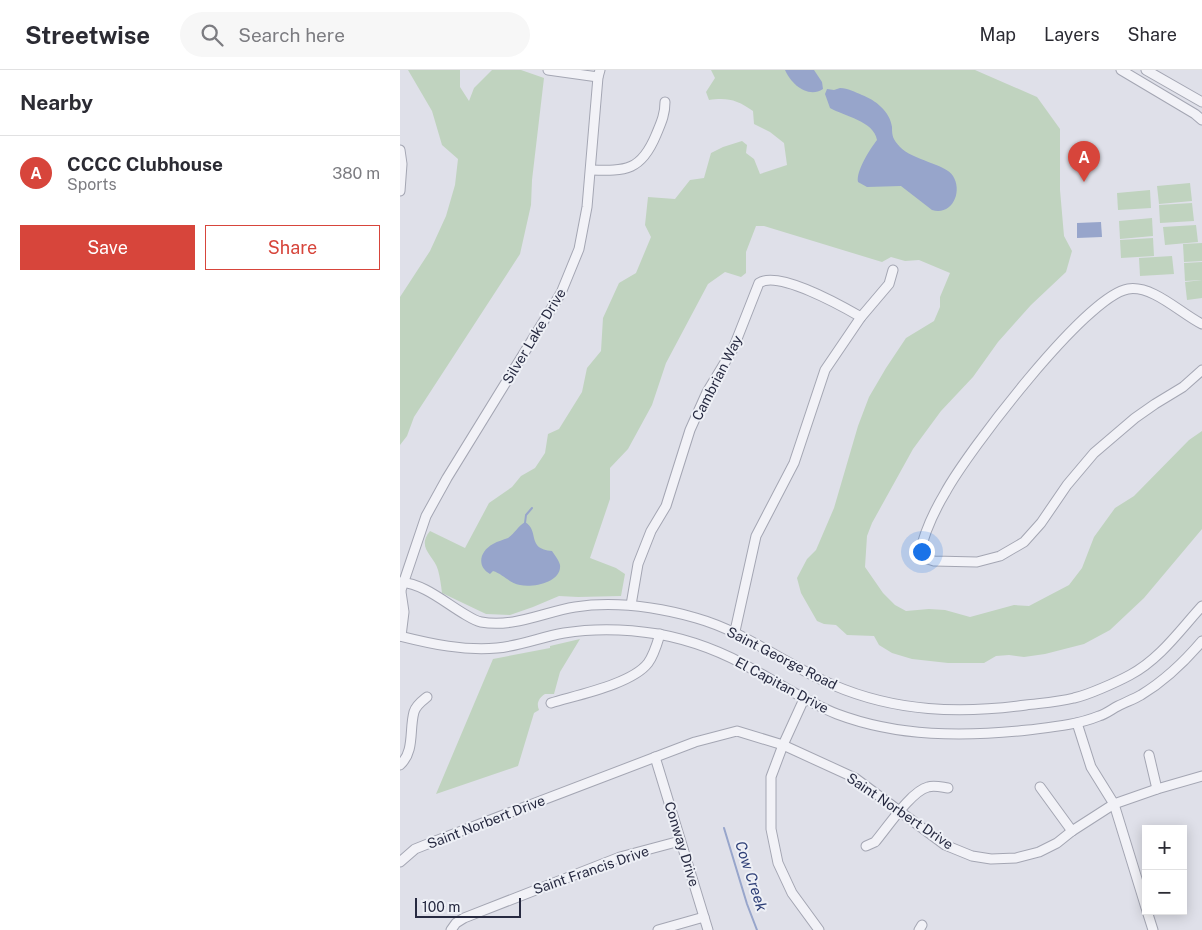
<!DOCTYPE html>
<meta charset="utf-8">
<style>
body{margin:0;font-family:"Public Sans",sans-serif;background:#f7f7f7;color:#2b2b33}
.controls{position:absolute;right:15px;bottom:15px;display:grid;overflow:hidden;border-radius:0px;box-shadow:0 2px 12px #0003}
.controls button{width:45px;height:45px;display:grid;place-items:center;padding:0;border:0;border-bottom:1px solid #e1e1e2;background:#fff;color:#2b2b33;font:25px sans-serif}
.scale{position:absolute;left:15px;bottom:12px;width:106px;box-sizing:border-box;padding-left:5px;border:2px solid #272a41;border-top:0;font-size:14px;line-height:18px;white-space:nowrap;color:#272a41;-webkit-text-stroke:4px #eef0f6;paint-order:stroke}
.you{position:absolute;left:521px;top:481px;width:18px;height:18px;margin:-12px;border:4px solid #fff;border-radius:50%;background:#1a73e8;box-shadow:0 0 0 8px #1a73e833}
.badge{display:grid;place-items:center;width:32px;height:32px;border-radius:50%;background:#d7453b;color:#fff;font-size:16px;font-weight:700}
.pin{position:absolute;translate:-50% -41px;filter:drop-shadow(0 1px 2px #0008)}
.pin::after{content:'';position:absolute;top:26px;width:18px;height:15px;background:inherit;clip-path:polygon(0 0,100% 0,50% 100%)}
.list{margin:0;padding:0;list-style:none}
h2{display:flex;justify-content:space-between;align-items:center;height:65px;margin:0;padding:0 20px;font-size:21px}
h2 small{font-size:16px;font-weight:400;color:#7c7c81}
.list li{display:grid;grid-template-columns:32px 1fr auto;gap:15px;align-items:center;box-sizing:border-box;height:75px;padding:0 20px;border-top:1px solid #e1e1e2}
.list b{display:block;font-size:19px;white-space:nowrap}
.list p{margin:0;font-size:16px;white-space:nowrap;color:#7c7c81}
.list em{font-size:16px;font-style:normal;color:#7c7c81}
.actions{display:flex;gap:10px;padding:15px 20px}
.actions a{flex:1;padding:11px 0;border:1px solid #d7453b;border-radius:0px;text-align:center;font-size:18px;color:#d7453b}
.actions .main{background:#d7453b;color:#fff}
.icon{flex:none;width:28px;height:28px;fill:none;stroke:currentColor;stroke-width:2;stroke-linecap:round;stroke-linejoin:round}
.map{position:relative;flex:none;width:802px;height:860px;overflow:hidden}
header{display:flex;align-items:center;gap:30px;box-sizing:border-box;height:70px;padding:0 25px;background:#fff;border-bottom:1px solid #e1e1e2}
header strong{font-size:24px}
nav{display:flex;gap:28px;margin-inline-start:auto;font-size:18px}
.search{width:350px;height:45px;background:#f7f7f7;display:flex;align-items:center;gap:12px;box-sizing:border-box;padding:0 18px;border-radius:28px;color:#7c7c81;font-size:19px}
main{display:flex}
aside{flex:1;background:#fff}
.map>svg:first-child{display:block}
.green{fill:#c0d3bf}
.water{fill:#97a5cb}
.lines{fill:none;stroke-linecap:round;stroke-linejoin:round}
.stream{stroke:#97a5cb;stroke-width:2}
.minor-casing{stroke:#a4a6b3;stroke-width:11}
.minor{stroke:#f2f2f7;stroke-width:9}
.labels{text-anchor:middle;stroke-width:4;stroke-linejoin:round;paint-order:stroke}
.street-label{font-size:14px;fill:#272a41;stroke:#eef0f6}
.water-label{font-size:15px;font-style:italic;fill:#2e3f77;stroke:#eef0f6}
</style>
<header>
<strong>Streetwise</strong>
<div class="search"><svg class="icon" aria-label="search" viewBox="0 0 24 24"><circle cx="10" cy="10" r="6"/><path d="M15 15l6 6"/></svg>Search here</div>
<nav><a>Map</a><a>Layers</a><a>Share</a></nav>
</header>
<main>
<aside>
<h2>Nearby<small></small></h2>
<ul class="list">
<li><span class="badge">A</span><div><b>CCCC Clubhouse</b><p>Sports</p></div><em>380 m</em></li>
</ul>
<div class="actions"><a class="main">Save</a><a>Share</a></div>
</aside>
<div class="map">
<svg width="802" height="860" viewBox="0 0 802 860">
<rect width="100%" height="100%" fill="#dfe0e9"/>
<g class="green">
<path d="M8 0H60V17L69 31 74 18 92 0H121L144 8 132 110 131 135 120 184 14 347 7 366 0 375V227L30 181 46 146 55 115 58 89 42 75 32 41Z"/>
<path d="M311 0H575L637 27 660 59V120L664 166 672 181 666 202 631 235 598 272 573 307 541 341 513 379 472 453 467 466 465 497 483 523 495 535 506 541 529 539 545 540 570 547 614 535 629 536 669 515 682 498 694 467 715 438 734 426 789 370 802 361V459L744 528 710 560 684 574 645 584 624 587 609 585 596 586 584 593H548L512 589 492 583 479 575 474 566 447 565 436 555 424 554 417 551 401 523 397 508 407 489 416 480 434 438 458 356 469 327 486 298 506 268 534 251 540 237V227L550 203 519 190 505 191 491 187 482 192 364 156H356L346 182V203L341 207 325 202 308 214 266 293 252 335 228 379 210 398V429L190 488 216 498 225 504 221 526 178 527 159 526 133 537 110 545 86 544 42 523C41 515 40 507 38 500 34 485 16 478 30 461L65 478 89 433 112 417 121 406 135 398 145 383 148 364 159 359 182 322 187 298 201 281 203 248 219 213 236 203 251 167 245 155 248 127 275 129 290 110 304 108 311 83 323 77 342 71 347 75 346 83 354 89 360 104 387 95 384 73 370 62 354 54 353 41C338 30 327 27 309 30L306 22 315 8Z"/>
<path d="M790 113 792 131 759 134 757 116Z"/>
<path d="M750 120 751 138 718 140 717 123Z"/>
<path d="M792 133 794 151 760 153 759 135Z"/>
<path d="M752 148 753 166 720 169 719 151Z"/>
<path d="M796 155 798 172 765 175 763 157Z"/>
<path d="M753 168 754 186 721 188 720 170Z"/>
<path d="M802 173V191L784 192 783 174Z"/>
<path d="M772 186 774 204 740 206 739 188Z"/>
<path d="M802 192V210L785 211 784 193Z"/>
<path d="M802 210V228L787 230 785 212Z"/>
<path d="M180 569 160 602 154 624H145C139 628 136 633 139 640L134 643 118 696 36 724 93 589 150 578V576Z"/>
</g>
<g class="water">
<path d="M385 0H414L422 12 423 19C408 29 391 14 385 0Z"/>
<path d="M440 18C448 18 455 22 462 25 475 30 490 41 492 57 492 67 493 69 500 77 512 90 546 94 553 106 563 122 552 146 532 140L501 116 467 117 458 112C456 101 470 79 477 70 474 51 444 46 430 38L425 24 427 19 434 20Z"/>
<path d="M701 152 702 167 677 168V153Z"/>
<path d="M125 452C140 461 126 479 152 481 155 486 159 490 160 495 162 512 133 518 120 515 109 513 103 504 93 501L90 504C76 496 80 481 93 474 98 471 103 470 108 468 115 463 118 456 125 452Z"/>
</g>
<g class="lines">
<g class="stream">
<path d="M125 453 126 445 132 438"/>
<path d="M324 758 347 834 357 860"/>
</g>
<defs>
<g id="minor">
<path d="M148 0 198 7"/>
<path d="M721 0 795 44 802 50"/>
<path d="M746 0 802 32"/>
<path d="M0 80 2 94 0 121"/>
<path d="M191 100C226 101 241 101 256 65 261 53 265 45 265 32"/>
<path d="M802 254C780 243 753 215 728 219 686 226 567 382 545 423 533 443 524 463 519 486L534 491 577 492 600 486 624 472 641 453 667 415 694 383 735 348 755 334 783 317 802 300"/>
<path d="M0 512C25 514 45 533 66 545 71 548 76 551 81 552 114 558 144 542 175 537 215 531 257 537 296 548 346 562 386 595 433 615 496 642 560 644 626 635 642 633 658 632 674 628 688 625 717 612 730 605 760 589 780 560 802 536"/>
<path d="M1 522 4 542 1 566"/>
<path d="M0 523 26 446 47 408 161 223 179 179 187 137 198 7 200 0"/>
<path d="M231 535 238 494 251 461 266 436 290 360 307 322 333 279 359 213C378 200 442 236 461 247"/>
<path d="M335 561 356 466 394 393 425 300 461 247 489 214 493 200"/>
<path d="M0 566C32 574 64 581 97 578 120 576 141 567 164 563 195 558 227 559 258 564 291 570 325 583 354 600 382 615 408 633 437 644 498 667 564 667 628 660 652 657 677 655 699 646 706 644 712 639 718 636 726 632 734 629 741 625 764 611 785 591 802 571"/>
<path d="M404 629 383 675 371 707V759L378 793 392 823 419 860"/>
<path d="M151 633C177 625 232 614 248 593 254 585 257 574 260 564"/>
<path d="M677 653 691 697 714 734 746 838"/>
<path d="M749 685 757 719"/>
<path d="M255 687 308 860"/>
<path d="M0 695C15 681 9 660 14 642 16 635 22 631 27 627"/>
<path d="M640 717 672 761"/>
<path d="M466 776 475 772C487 758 511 721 528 717 534 715 541 717 548 718"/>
<path d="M0 792 15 779 30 773 295 672 337 661 383 675 455 708 545 775 572 786 591 789 616 788 639 782 657 773 672 761 714 734 757 719 802 706"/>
<path d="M747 841 753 860"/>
<path d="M51 860 56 853 64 848 220 787 280 771"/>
<path d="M258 860 304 847"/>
<path d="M519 860 522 855"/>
</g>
</defs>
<use href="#minor" class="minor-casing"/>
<use href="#minor" class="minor"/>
</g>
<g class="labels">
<g class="street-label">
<text transform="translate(134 266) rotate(-59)" y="5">Silver Lake Drive</text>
<text transform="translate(317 308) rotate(-63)" y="5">Cambrian Way</text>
<text transform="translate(382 588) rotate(27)" y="5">Saint George Road</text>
<text transform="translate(382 615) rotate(28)" y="5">El Capitan Drive</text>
<text transform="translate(500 741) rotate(34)" y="5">Saint Norbert Drive</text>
<text transform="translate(86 752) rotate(-21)" y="5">Saint Norbert Drive</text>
<text transform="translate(282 774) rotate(73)" y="5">Conway Drive</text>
<text transform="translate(191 800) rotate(-19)" y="5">Saint Francis Drive</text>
</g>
<g class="water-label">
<text transform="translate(351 806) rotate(72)" y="5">Cow Creek</text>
</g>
</g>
</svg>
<div class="controls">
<button>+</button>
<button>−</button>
</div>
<div class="scale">100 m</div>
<div class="you"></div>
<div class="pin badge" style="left:684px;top:112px">A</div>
</div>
</main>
